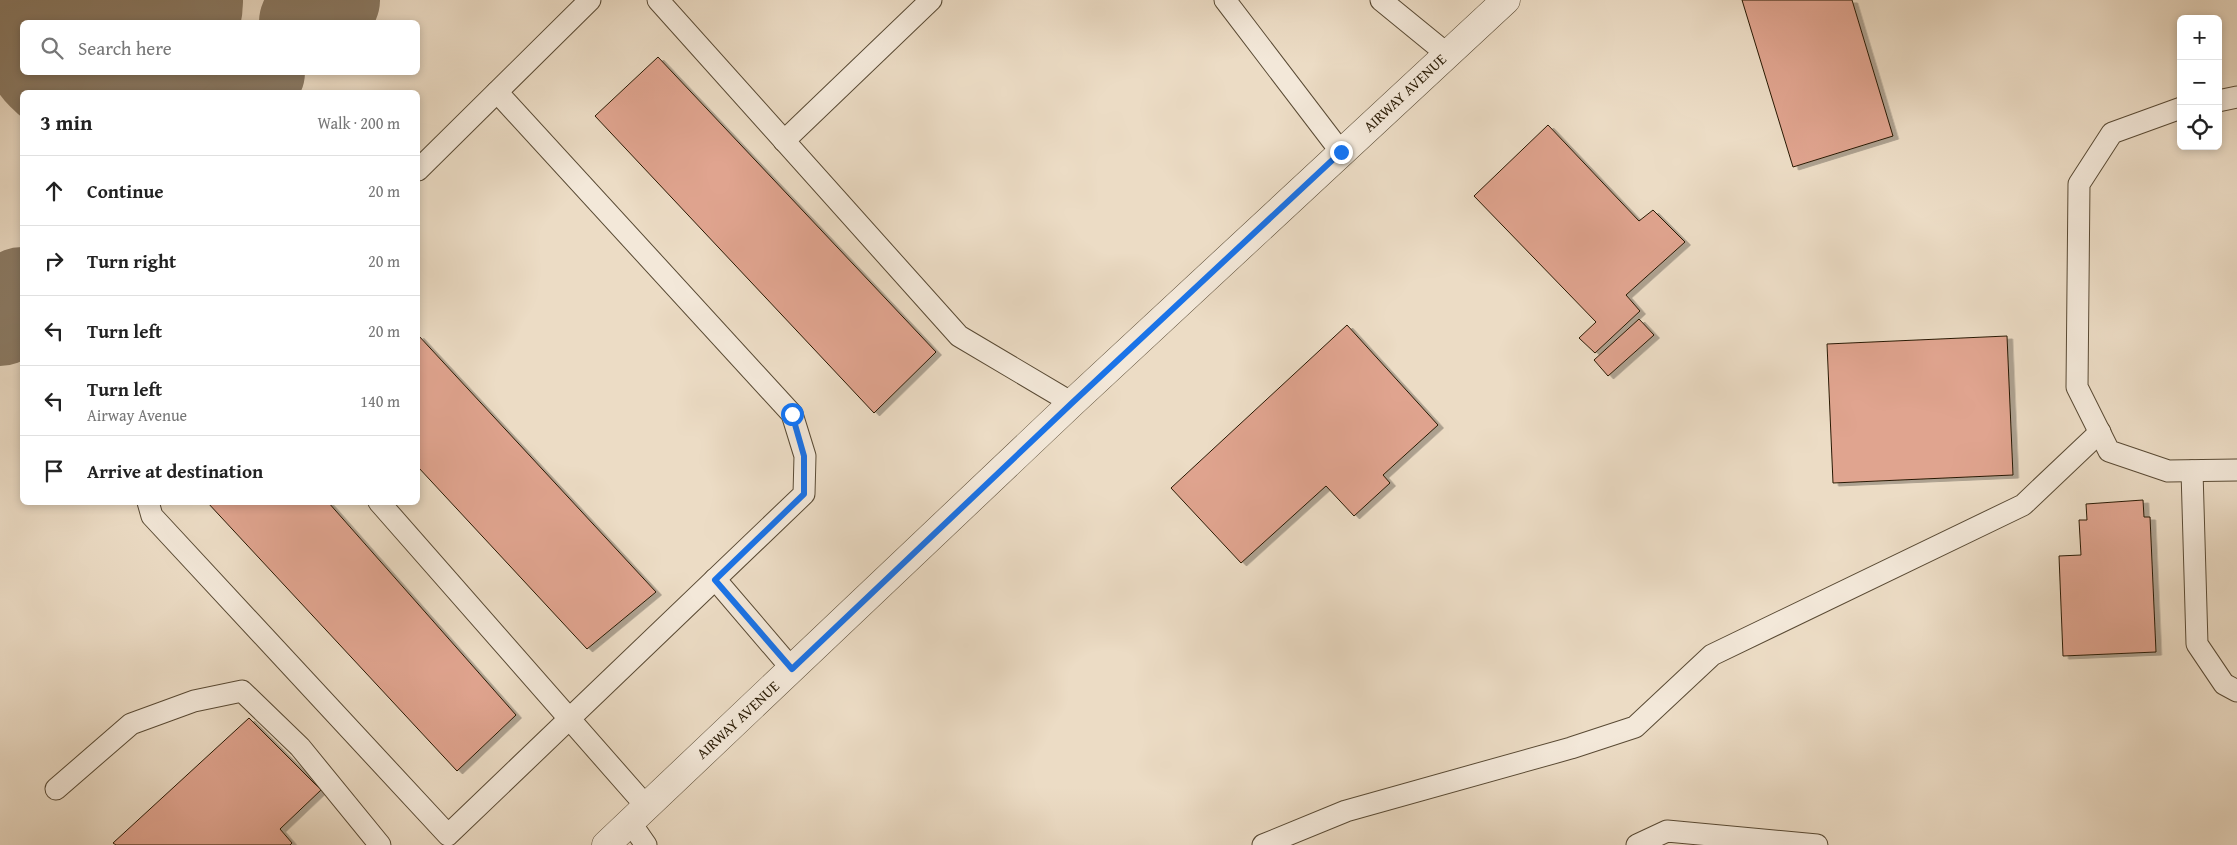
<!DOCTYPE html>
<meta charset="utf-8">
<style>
body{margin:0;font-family:"Gentium Book Plus",serif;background:#f2f2f2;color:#222}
.controls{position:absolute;right:15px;top:15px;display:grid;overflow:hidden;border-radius:8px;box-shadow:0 2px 8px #0003}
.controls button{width:45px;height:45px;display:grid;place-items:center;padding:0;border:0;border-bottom:1px solid #e0e0e0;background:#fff;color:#222;font:25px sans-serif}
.stop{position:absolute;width:15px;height:15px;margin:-11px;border:4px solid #1a73e8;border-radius:50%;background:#fff}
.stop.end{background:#1a73e8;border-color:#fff;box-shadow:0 1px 5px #0008}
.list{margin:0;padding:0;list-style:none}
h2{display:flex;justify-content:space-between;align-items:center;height:65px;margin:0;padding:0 20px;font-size:21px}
h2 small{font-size:16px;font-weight:400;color:#767676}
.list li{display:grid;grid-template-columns:32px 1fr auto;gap:15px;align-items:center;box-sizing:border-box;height:70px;padding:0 20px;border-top:1px solid #e0e0e0}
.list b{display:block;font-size:19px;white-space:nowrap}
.list p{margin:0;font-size:16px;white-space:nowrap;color:#767676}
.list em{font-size:16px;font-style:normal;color:#767676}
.icon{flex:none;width:28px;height:28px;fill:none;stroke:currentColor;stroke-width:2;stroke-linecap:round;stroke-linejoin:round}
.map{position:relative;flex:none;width:2237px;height:845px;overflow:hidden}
.search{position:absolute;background:#fff;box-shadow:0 2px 8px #0003;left:20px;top:20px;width:400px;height:55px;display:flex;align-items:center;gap:12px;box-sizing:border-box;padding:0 18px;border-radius:8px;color:#767676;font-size:19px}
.panel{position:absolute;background:#fff;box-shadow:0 2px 8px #0003;left:20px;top:90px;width:400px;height:415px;border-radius:8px}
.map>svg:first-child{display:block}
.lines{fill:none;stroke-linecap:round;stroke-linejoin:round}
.taxiway{stroke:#8a7a64;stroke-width:98}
.runway{stroke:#8a7a64;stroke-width:244}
.building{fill:#e0a48f;stroke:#281903;filter:url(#shadow)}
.lane-casing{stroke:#594a34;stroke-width:23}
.street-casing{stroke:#594a34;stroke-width:29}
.lane{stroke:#f3e8d9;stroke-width:21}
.street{stroke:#f3e8d9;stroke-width:28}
.route{stroke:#1a73e8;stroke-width:6}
.labels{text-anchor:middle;stroke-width:4.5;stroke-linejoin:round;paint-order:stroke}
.street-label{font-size:15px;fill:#281903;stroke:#f3e8d9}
</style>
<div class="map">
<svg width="2237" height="845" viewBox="0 0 2237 845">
<defs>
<filter id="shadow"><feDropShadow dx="5.5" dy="3" stdDeviation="0" flood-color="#0004"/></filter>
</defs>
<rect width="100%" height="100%" fill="#ecdcc5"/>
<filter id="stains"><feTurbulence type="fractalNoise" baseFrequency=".004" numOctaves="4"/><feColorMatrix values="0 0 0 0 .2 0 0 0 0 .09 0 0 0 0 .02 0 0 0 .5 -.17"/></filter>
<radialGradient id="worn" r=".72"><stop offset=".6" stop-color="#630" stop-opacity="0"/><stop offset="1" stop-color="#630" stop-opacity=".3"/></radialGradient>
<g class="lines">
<g class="taxiway">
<path d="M308 22 331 0"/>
<path d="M235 92 256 72"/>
<path d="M0 317 22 296"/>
</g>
<path class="runway" d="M98 22 121 0"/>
</g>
<g class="building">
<path d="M1742 0H1852L1893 136 1793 167Z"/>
<path d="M658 57 936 352 874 413 595 116Z"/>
<path d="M1548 125 1639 221 1653 210 1685 242 1626 295 1640 311 1595 353 1579 338 1596 322 1474 196Z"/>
<path d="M1639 319 1654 335 1608 376 1594 360Z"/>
<path d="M1347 325 1438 425 1383 475 1390 483 1354 516 1326 486 1241 563 1171 488Z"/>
<path d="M418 335 656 592 587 649 418 467Z"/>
<path d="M2007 336 2013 475 1833 483 1827 344Z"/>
<path d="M2143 500 2144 517H2150L2156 652 2063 656 2059 556 2081 555 2079 520H2087L2086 504Z"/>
<path d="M207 502H328L516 715 457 771Z"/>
<path d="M249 718 321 790 280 829 292 843 290 845H116L113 843Z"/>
</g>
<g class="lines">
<defs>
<g id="lane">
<path d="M658 0 959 336 1072 403"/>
<path d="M1225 0 1341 152"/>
<path d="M1381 0 1447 54"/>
<path d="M2218 101 2237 97"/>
<path d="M2181 108 2112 133 2079 184 2077 387 2109 451 2168 471 2237 470"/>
<path d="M784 141 931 0"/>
<path d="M418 170 590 0"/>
<path d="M2192 471 2197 644 2224 684 2237 691"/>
<path d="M148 502 152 516 448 835 804 494 805 456 792 414 497 92"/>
<path d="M379 502 646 806"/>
<path d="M715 579 792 669"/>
<path d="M56 789 131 724 194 701 242 691 300 747 380 845"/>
<path d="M630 822 646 845"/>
<path d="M1263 845 1346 811 1571 748 1635 727 1712 655 2023 505 2100 432"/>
<path d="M1637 845 1667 831 1817 845"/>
</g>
<path id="street" d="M606 845 1072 403 1506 0"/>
</defs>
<use href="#lane" class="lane-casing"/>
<use href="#street" class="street-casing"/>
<use href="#lane" class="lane"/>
<use href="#street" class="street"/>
</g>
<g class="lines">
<path class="route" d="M792 414 804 456V494L715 580 792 669 1072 403 1341 152"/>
</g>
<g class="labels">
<g class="street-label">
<text transform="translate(1405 93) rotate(-43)" y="5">AIRWAY AVENUE</text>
<text transform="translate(738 720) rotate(-43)" y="5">AIRWAY AVENUE</text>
</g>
</g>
<rect width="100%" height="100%" filter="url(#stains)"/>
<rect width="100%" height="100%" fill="url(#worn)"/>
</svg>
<div class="controls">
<button>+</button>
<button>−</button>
<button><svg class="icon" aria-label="locate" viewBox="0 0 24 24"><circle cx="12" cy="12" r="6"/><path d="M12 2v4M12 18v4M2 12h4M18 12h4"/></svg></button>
</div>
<div class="stop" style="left:792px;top:414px"></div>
<div class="stop end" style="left:1341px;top:152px"></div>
<div class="search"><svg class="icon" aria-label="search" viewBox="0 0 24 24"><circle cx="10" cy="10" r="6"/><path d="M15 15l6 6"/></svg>Search here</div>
<section class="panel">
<h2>3 min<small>Walk · 200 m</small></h2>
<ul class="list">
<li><svg class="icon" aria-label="ahead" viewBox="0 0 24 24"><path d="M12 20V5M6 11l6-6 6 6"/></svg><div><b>Continue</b></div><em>20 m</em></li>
<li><svg class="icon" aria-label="right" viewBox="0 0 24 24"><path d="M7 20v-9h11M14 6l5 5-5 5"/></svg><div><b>Turn right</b></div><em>20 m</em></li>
<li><svg class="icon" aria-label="left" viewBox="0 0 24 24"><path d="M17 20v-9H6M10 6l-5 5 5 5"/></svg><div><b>Turn left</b></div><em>20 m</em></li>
<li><svg class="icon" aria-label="left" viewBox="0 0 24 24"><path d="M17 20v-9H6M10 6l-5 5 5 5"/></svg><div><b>Turn left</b><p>Airway Avenue</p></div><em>140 m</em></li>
<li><svg class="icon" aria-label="arrive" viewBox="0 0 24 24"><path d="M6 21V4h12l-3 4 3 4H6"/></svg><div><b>Arrive at destination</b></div></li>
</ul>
</section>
</div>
